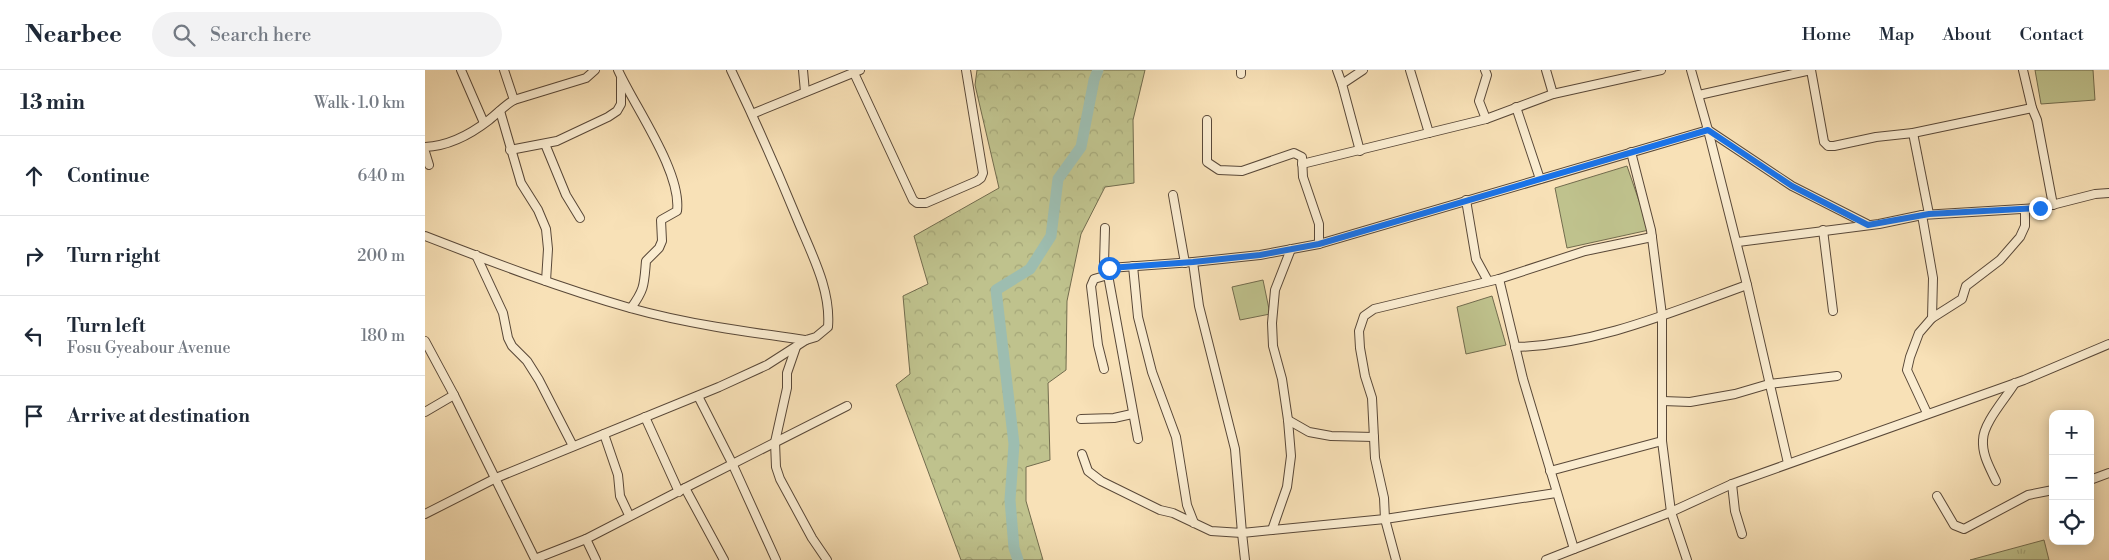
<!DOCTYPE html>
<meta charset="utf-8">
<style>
body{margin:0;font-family:"Libre Bodoni",serif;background:#f2f2f3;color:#1f2937}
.controls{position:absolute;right:15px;bottom:15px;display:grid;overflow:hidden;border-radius:10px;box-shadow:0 2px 12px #0003}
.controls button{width:45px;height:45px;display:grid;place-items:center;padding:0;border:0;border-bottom:1px solid #e0e1e3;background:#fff;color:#1f2937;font:25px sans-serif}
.stop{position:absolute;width:15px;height:15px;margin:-11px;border:4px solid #1a73e8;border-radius:50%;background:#fff}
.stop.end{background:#1a73e8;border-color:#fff;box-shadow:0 1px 5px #0008}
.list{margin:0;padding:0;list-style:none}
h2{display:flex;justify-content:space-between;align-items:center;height:65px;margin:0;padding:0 20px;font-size:21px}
h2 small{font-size:16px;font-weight:400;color:#747a83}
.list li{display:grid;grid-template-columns:32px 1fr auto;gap:15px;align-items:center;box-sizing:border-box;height:80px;padding:0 20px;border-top:1px solid #e0e1e3}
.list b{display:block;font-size:19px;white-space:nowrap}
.list p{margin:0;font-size:16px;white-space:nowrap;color:#747a83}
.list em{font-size:16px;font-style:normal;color:#747a83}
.icon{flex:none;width:28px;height:28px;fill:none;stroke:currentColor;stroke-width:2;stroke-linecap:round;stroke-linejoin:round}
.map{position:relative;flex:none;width:1684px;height:490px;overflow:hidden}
header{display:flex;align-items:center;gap:30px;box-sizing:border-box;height:70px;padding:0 25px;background:#fff;border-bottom:1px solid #e0e1e3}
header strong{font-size:24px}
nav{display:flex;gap:28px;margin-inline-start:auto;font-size:18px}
.search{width:350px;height:45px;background:#f2f2f3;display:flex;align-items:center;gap:12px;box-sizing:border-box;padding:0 18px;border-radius:28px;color:#747a83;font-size:19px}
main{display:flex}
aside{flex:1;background:#fff}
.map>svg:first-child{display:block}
.grass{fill:url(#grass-tufts);stroke:#726c4e}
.forest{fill:url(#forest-crowns);stroke:#726c4e}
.pitch{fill:#bfc28d;stroke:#726c4e}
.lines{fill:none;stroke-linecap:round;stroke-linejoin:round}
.river{stroke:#9dbdb0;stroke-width:11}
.street-casing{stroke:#594838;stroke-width:10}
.street{stroke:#faecd0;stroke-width:8}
.route{stroke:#1a73e8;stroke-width:6}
</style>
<header>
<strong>Nearbee</strong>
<div class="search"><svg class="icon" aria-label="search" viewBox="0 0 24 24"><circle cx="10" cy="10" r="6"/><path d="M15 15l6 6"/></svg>Search here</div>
<nav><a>Home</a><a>Map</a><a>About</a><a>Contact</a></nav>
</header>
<main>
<aside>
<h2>13 min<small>Walk · 1.0 km</small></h2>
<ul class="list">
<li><svg class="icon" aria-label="ahead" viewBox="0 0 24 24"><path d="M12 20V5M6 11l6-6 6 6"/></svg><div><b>Continue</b></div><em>640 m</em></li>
<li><svg class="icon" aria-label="right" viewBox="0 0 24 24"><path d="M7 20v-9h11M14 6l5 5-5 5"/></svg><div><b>Turn right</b></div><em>200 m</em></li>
<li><svg class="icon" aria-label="left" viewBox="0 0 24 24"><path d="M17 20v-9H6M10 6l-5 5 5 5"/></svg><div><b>Turn left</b><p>Fosu Gyeabour Avenue</p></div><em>180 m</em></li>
<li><svg class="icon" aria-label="arrive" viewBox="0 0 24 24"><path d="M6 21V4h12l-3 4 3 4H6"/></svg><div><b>Arrive at destination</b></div></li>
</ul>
</aside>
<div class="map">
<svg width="1684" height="490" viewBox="0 0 1684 490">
<defs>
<pattern id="grass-tufts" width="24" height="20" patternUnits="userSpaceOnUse" patternTransform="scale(1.25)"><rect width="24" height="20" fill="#bfc28d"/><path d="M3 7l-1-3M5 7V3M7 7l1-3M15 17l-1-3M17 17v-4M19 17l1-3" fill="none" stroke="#a4a678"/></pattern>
<pattern id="forest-crowns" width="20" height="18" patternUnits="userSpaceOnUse" patternTransform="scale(1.25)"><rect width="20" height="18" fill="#bfc28d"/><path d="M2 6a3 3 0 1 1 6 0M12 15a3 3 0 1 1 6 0" fill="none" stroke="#a4a678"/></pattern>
</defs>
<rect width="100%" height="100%" fill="#f8e1b7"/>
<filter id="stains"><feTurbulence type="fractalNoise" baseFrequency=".004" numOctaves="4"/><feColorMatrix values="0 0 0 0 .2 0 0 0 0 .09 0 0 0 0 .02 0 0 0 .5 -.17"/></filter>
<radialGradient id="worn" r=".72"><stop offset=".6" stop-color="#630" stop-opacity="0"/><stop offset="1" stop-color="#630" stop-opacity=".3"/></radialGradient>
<path class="grass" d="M1619 470 1624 490H1545Z"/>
<path class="forest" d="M552 0H720L708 50 709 113 680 117 656 164 642 231 641 300 623 313 625 390 601 397V431L618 490H536L471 315 485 304 478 226 503 214 489 166 574 118 550 15Z"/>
<g class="pitch">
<path d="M1610 0H1668L1670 30 1616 34Z"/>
<path d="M1202 96 1224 160 1142 178 1130 118Z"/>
<path d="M838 210 845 244 815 250 807 217Z"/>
<path d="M1067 226 1081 275 1041 284 1032 237Z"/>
</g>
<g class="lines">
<path class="river" d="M593 490 589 478 585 430 589 374 571 220 605 199 626 166 633 109 656 77 669 10 673 0"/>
<defs>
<g id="street">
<path d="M36 0 59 53"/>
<path d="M193 0C209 36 257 102 252 141L236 150 237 171 234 178 221 191C219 214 220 219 206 238"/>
<path d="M378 0 380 22"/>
<path d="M912 0 917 14"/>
<path d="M985 0 1004 63"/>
<path d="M1060 0 1062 5 1054 31 1061 49"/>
<path d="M1121 0 1128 24"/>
<path d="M1386 0 1399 72 1403 76H1409L1451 67 1488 63 1607 38 1598 0"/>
<path d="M429 3 488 130 492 133H501L552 111 556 108 558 103 541 0"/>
<path d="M816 4V0"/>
<path d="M1274 25 1386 0"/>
<path d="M89 30 161 8 170 0"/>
<path d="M1091 37 1115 109"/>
<path d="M1607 38 1612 50 1628 135"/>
<path d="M75 41 96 113 113 140 121 159 123 179 121 211"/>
<path d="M327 44 435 0"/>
<path d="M782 50V92L794 100 817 101 869 83 877 87 878 107 894 154V174"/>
<path d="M1283 60 1367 116 1442 154"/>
<path d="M1488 63 1504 144"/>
<path d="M120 74 141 125 155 148"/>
<path d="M0 77C23 76 46 64 64 50 73 43 80 35 89 30L79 0"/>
<path d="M85 80 132 71 183 47 192 41 196 34V9"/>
<path d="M935 81 917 14 938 0"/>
<path d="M0 82 4 95"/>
<path d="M877 94 1061 49 1128 24 1236 0"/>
<path d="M748 125 760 193"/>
<path d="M1041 130 1051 189 1063 211"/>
<path d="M1497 145 1508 208 1507 248 1494 263 1485 287 1482 300 1502 343"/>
<path d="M680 158 679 194 684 198"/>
<path d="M1398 160 1408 241"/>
<path d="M0 166C67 192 135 218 205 238 262 254 322 262 381 270L391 267 403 257C406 220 387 185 373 151 352 100 330 50 306 0"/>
<path d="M1313 172 1454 154 1497 145 1615 138 1670 124 1684 123"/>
<path d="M51 185 78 243 83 268 87 276 102 291 114 310 148 376"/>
<path d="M708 196 713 247 727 302 751 367 762 435 769 453"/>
<path d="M684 198 768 192 835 185 894 174 1283 60 1266 0"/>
<path d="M684 198 683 205 713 369"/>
<path d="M1074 209 1098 309 1149 479 1246 442 1307 414 1599 310 1684 274"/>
<path d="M1322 215 1363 393"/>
<path d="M1507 248 1537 229 1541 216 1575 190 1595 167 1600 156V140"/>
<path d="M0 271 29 325 0 342"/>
<path d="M371 277 362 303V318L350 372 351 397 355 409 387 468 402 490"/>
<path d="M1090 277C1171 275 1247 242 1322 215L1283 60"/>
<path d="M679 299 673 275 666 216 669 209 683 205"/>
<path d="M29 325 110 489 161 469 171 490"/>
<path d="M273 326 307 393 351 490"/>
<path d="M1238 331 1265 332 1310 324 1344 314 1412 306"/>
<path d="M220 347 254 422"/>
<path d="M656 349 689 348 707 344"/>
<path d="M863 350 884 362 906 366 949 367"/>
<path d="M179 364 193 405 195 426 204 445"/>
<path d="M1237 371 1246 442 1262 490"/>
<path d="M657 384 663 401 676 411 735 440 748 443 786 461 817 463 810 379 774 236 768 192"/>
<path d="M1125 401 1237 371V245L1226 160 1206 82"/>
<path d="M1665 410 1684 403"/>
<path d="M1571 411C1565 398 1557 385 1558 370 1558 353 1581 328 1590 313"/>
<path d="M1307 414 1310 441 1317 464"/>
<path d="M260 418 422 336"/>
<path d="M1512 426 1529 455 1539 459 1603 425 1628 420"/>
<path d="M0 444 71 408 294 317 342 295 381 270"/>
<path d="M847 460 862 417 866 386 863 350 857 309 848 276 847 253 850 220 866 179"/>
<path d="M161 469 260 418 299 490"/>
<path d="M820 490 817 463 960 449 1131 423"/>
<path d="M971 490 960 449 959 428 950 388 947 328 940 306 935 278 934 261 939 246 949 239 1074 209 1160 181 1227 167"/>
<path d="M1121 490 1149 479"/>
</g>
</defs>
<use href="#street" class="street-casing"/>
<use href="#street" class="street"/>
</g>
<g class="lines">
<path class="route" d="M684 198 768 192 835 185 894 174 1283 60 1367 116 1443 155 1504 144 1615 138"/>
</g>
<rect width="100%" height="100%" filter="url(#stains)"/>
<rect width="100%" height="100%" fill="url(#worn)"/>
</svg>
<div class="controls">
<button>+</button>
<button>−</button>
<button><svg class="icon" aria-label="locate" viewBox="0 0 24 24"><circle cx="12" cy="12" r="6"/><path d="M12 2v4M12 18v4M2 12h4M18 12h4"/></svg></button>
</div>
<div class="stop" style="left:684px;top:198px"></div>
<div class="stop end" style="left:1615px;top:138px"></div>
</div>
</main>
